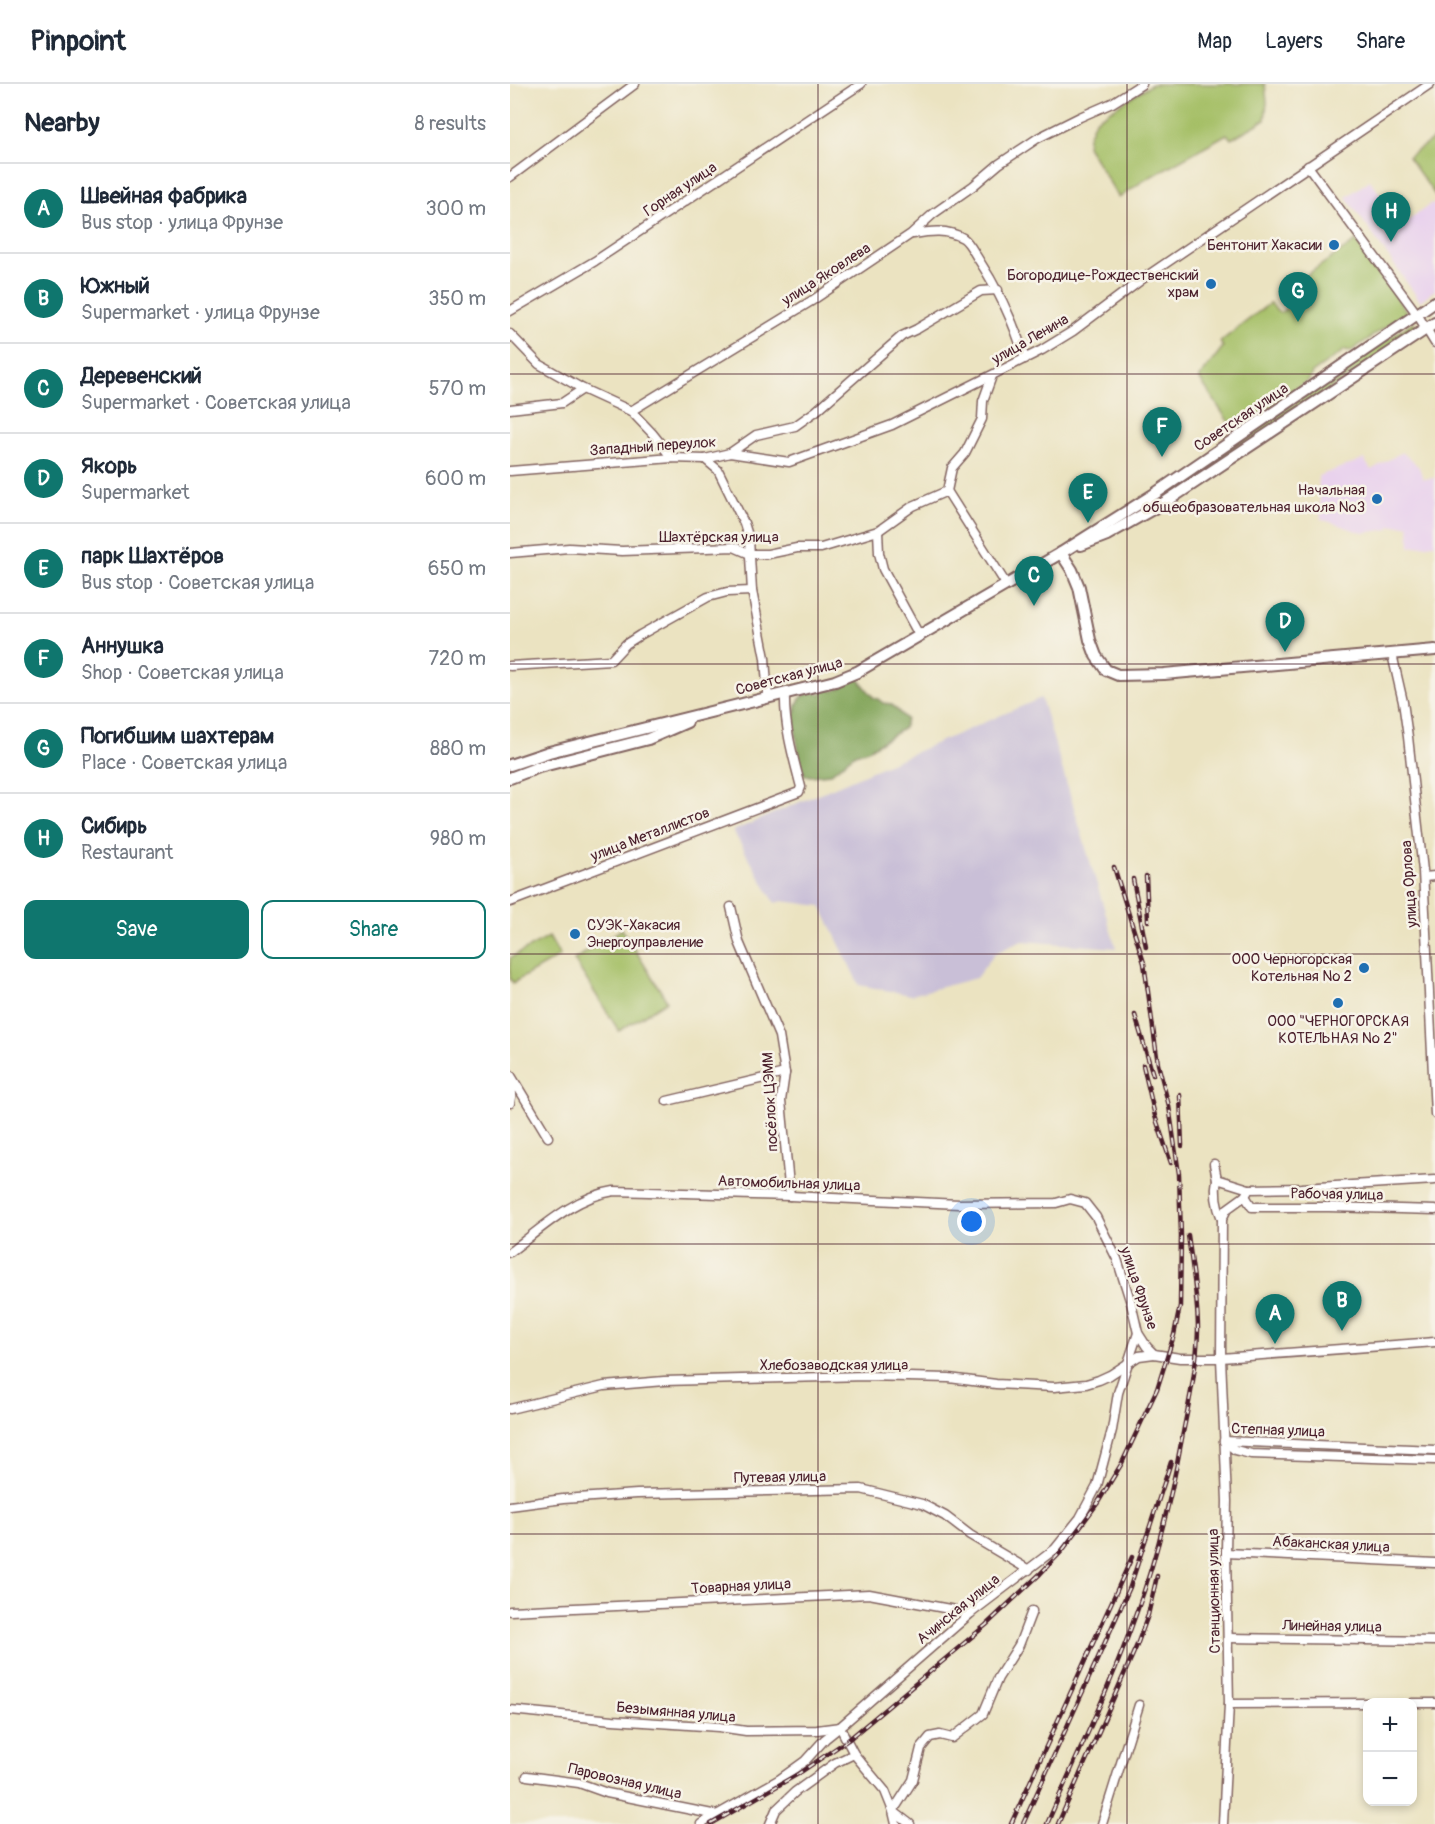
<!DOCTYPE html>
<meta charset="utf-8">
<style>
body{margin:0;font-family:Pangolin,sans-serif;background:#f6f6f7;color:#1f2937}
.controls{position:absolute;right:18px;bottom:18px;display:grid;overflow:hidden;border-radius:12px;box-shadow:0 3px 9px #0003}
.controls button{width:54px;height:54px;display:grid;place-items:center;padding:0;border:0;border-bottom:2px solid #e0e1e3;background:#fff;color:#1f2937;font:30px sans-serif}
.you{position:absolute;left:462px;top:1138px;width:21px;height:21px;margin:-15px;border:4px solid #fff;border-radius:50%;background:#1a73e8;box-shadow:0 0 0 9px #1a73e833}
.badge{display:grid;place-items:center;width:39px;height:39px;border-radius:50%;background:#0f766e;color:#fff;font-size:20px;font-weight:700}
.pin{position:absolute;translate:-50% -50px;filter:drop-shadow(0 2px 3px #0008)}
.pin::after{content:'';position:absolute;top:32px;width:21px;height:18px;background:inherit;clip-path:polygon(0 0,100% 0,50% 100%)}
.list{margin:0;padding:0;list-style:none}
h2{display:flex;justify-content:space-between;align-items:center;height:78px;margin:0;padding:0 24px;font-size:26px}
h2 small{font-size:20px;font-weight:400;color:#747a83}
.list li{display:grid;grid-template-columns:39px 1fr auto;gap:18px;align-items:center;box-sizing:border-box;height:90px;padding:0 24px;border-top:2px solid #e0e1e3}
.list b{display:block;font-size:22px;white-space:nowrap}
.list p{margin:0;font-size:20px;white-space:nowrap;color:#747a83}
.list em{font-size:20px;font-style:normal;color:#747a83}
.actions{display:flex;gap:12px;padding:18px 24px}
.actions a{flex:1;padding:14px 0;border:2px solid #0f766e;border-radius:12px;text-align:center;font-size:21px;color:#0f766e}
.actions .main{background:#0f766e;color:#fff}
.map{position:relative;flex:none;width:925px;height:1740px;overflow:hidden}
header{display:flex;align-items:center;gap:36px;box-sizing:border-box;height:84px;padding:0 30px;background:#fff;border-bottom:2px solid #e0e1e3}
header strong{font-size:28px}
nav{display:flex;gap:33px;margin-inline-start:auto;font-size:21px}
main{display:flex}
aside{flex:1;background:#fff}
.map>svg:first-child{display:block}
.built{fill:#e9d2ed}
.industrial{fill:#c9bfd7}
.green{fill:#a5bf66;stroke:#786f48;stroke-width:1.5}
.forest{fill:#84a65b;stroke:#676243;stroke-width:1.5}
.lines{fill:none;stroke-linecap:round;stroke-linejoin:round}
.minor-casing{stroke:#826460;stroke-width:11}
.major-casing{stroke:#826460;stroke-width:14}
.minor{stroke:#fff;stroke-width:8}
.major{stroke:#fff;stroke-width:10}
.rail-casing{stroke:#4a1f2b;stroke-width:4.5}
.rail{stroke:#f7f3e8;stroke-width:2;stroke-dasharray:7;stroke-linecap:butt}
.grid{fill:none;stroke:#4a1f2b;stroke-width:1.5;stroke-opacity:0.55}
.poi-dot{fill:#1f6fb2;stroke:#f7f3e8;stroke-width:2}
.labels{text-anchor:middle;stroke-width:5;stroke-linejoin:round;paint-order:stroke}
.street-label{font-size:15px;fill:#4a1f2b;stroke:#f7f3e8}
.poi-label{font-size:15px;fill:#4a1f2b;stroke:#f7f3e8;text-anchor:end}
</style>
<header>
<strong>Pinpoint</strong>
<nav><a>Map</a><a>Layers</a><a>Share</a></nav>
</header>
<main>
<aside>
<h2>Nearby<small>8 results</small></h2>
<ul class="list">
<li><span class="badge">A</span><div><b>Швейная фабрика</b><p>Bus stop · улица Фрунзе</p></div><em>300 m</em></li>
<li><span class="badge">B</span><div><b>Южный</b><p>Supermarket · улица Фрунзе</p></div><em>350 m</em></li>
<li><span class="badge">C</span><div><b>Деревенский</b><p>Supermarket · Советская улица</p></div><em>570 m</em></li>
<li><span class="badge">D</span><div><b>Якорь</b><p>Supermarket</p></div><em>600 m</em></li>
<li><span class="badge">E</span><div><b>парк Шахтёров</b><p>Bus stop · Советская улица</p></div><em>650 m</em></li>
<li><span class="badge">F</span><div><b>Аннушка</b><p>Shop · Советская улица</p></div><em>720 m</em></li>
<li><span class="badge">G</span><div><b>Погибшим шахтерам</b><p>Place · Советская улица</p></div><em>880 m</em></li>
<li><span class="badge">H</span><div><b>Сибирь</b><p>Restaurant</p></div><em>980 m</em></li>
</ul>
<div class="actions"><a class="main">Save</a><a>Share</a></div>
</aside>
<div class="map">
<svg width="925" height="1740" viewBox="0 0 925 1740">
<rect width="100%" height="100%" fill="#f7f3e8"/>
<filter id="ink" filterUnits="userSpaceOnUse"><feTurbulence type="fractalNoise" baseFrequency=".0167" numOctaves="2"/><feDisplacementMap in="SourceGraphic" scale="12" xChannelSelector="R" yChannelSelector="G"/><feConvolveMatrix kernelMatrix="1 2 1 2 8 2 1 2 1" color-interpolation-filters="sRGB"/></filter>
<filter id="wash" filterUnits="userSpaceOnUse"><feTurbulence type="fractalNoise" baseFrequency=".008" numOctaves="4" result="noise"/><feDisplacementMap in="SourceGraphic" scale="24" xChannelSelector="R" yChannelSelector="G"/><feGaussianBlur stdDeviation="1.35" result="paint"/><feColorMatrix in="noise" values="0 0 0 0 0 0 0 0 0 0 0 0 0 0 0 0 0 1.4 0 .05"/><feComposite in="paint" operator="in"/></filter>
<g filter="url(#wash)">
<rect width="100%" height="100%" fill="#ebe3c1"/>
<g class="built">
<path d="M860 96 892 141 922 119 925 122V206L910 217 836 113Z"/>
<path d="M892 368 909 383 913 395 925 394V460L900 463 899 441 880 442V445L853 449 811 435 808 392 854 375 861 386Z"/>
</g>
<path class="industrial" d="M531 614 606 864 512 857 485 869 466 894 401 911 349 901 311 822 273 817 265 819 223 747Z"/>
<g class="green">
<path d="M642 0H755L757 18 755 36 721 55 717 50 633 97 609 114 577 62 578 53 585 36Z"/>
<path d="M925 54V111L898 73Z"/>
<path d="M846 157 897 228 841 267 835 266 802 289 799 296 724 346 689 294 713 263 710 258 760 219 770 229 795 210 794 193Z"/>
<path d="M903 238 909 246 657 413 654 409Z"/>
<path d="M112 845 157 917 109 947 64 876Z"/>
<path d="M39 853 50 872 3 899 0 894V874Z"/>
</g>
<path class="forest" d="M348 594 364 614 368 615 373 619 381 620 396 635 394 644 358 666 345 670 320 690 301 692 294 691C290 672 276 626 293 612 296 610 299 609 302 608L310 610 317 604 324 607Z"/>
</g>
<g filter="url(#ink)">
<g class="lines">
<defs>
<g id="minor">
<path d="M798 82 907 230 925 259"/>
<path d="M0 93 125 0"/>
<path d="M403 150C421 147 437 145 453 154 459 158 463 167 467 173 488 205 504 238 515 275"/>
<path d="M0 227 85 177 351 0"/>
<path d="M0 250 29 280 73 305"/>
<path d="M0 325 52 319 73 305 121 327 303 216 401 150 423 130 463 102 489 80 528 54 570 33 602 19 632 0"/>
<path d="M121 327 142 349 162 374"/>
<path d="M220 369 279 378 382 341 532 266 563 247 631 196 920 0"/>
<path d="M195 375 208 386 234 439 239 455 242 507 255 574 258 614"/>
<path d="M0 387 162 374 195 375 220 369 246 351 285 342 306 327 392 252 407 245 471 207 488 206"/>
<path d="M437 407 442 384 455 369 472 335 473 317 482 292"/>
<path d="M368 447 369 469 373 485 409 551"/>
<path d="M0 469 59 464 112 467 224 463 240 470H258L287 464H311L368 447 403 422 437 407 496 500"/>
<path d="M882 570 893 618 898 653 913 787 925 1030"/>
<path d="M0 582 101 576 116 560 130 551 198 513 217 508 242 507"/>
<path d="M914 793 925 792"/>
<path d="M0 818 289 708 291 703C283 673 274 641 275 610"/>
<path d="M221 823 229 858 269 952 275 989 271 1017 280 1112"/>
<path d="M0 990 38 1053"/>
<path d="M0 996 2 1007 0 1019"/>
<path d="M157 1017 275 989"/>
<path d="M704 1080 707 1095"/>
<path d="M735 1112 739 1105 792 1104 925 1096"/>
<path d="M712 1135C706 1121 704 1109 707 1095L739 1105"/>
<path d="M0 1168C32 1144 64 1113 104 1107L280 1112 449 1120 546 1119 560 1115 575 1119 586 1133 607 1175 621 1219 628 1249 637 1263 644 1270 670 1274H711L925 1258"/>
<path d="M0 1325 94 1302 154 1297 355 1292 439 1294 486 1300 544 1303 576 1300 589 1296 600 1291 629 1272 644 1270"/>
<path d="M714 1357 725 1366 741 1370 925 1376"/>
<path d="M714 1357 925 1366"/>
<path d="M0 1422 53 1415 127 1410 351 1405 412 1420 435 1432 460 1451 519 1486"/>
<path d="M716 1469 925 1479"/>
<path d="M0 1527 359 1510 461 1529"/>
<path d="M718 1554 925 1557"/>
<path d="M902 1619H925"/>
<path d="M719 1620 858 1619"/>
<path d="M0 1626 103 1636 209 1643 236 1647 307 1646 330 1643 344 1670 375 1707 383 1727 400 1740"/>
<path d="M17 1692 69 1699 97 1709 207 1731"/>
<path d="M191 1740 270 1695 295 1677 315 1655 330 1643 461 1529 545 1465 570 1434 587 1402 602 1346 608 1309 628 1249"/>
<path d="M260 1740 266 1726 285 1708 325 1679 344 1670"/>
<path d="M386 1740 383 1727 403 1696 411 1664 420 1653 430 1651 442 1654 473 1630 488 1594 509 1561 522 1527"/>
<path d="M592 1740 629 1621"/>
<path d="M713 1740 719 1620 716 1469 717 1417 711 1274 712 1135 717 1125 735 1112 742 1123H819L925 1126"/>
</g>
<g id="major">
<path d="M571 461 597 451 657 417 925 239"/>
<path d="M551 469 562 486 569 503 580 556 586 572 596 586 608 591 654 590 925 566"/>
<path d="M0 681 39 668 325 597 347 588 551 469 643 411 925 218"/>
<path d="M0 694 29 683 138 655 177 638"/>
</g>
</defs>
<use href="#minor" class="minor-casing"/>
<use href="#major" class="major-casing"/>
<use href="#minor" class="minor"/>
<use href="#major" class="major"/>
<defs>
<g id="rail">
<path d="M636 792 638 837"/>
<path d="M623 795 636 863"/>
<path d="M625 931 643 991"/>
<path d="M633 981 645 1032 661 1079"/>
<path d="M670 1011 672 1062"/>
<path d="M201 1740 288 1690 338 1656 476 1541 530 1490 552 1467 587 1420 612 1379 647 1305 664 1251 670 1222 671 1152 669 1090 659 1022 648 980 634 879 604 783"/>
<path d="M501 1740 622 1473"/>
<path d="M513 1740 620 1503 661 1378"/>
<path d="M537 1740C567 1671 601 1602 626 1530 647 1473 661 1414 672 1354 679 1318 687 1284 688 1246 688 1215 682 1182 678 1151"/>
<path d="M548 1740 627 1561 638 1531 647 1492"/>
</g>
</defs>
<use href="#rail" class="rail-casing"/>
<use href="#rail" class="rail"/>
</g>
</g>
<path class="grid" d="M308 0V1740M617 0V1740M0 290H925M0 580H925M0 870H925M0 1160H925M0 1450H925"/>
<g class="poi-dot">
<circle cx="824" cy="161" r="6"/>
<circle cx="701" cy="200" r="6"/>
<circle cx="867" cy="415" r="6"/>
<circle cx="65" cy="850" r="6"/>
<circle cx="854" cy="884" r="6"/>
<circle cx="828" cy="919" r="6"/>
</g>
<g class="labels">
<g class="street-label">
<text transform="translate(170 105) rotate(-34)" y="5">Горная улица</text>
<text transform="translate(316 190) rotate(-33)" y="5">улица Яковлева</text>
<text transform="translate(520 255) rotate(-30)" y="5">улица Ленина</text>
<text transform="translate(731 333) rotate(-34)" y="5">Советская улица</text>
<text transform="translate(143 362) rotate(-4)" y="5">Западный переулок</text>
<text x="209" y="458">Шахтёрская улица</text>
<text transform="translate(279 592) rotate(-15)" y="5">Советская улица</text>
<text transform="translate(140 750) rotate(-21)" y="5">улица Металлистов</text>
<text transform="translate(899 800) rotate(-94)" y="5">улица Орлова</text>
<text transform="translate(260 1018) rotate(-93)" y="5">посёлок ЦЭММ</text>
<text transform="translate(279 1099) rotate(2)" y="5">Автомобильная улица</text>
<text transform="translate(827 1110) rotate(1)" y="5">Рабочая улица</text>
<text transform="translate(629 1204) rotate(71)" y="5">улица Фрунзе</text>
<text x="324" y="1286">Хлебозаводская улица</text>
<text transform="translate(768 1346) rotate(2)" y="5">Степная улица</text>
<text transform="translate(270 1393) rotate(-1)" y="5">Путевая улица</text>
<text transform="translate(821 1460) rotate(3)" y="5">Абаканская улица</text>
<text transform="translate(231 1502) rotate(-3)" y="5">Товарная улица</text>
<text transform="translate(704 1507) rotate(-91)" y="5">Станционная улица</text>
<text transform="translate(448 1525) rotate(-39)" y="5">Ачинская улица</text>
<text transform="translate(822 1542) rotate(1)" y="5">Линейная улица</text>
<text transform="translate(166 1628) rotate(5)" y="5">Безымянная улица</text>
<text transform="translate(115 1697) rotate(13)" y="5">Паровозная улица</text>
</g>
<g class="poi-label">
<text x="812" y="166">Бентонит Хакасии</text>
<text x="689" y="196">Богородице-Рождественский<tspan x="689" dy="17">храм</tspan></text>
<text x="855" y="411">Начальная<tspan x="855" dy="17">общеобразовательная школа №3</tspan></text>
<text x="77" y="846" text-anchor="start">СУЭК-Хакасия<tspan x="77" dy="17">Энергоуправление</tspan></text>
<text x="842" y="880">ООО Черногорская<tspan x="842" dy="17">Котельная № 2</tspan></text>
<text x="828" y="942" text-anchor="middle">ООО "ЧЕРНОГОРСКАЯ<tspan x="828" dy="17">КОТЕЛЬНАЯ № 2"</tspan></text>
</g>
</g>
</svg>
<div class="controls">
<button>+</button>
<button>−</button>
</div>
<div class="you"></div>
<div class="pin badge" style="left:765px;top:1260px">A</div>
<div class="pin badge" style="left:832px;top:1247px">B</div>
<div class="pin badge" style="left:524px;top:522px">C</div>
<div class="pin badge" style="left:775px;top:568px">D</div>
<div class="pin badge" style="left:578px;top:439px">E</div>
<div class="pin badge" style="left:652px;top:373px">F</div>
<div class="pin badge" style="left:788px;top:238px">G</div>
<div class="pin badge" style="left:881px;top:158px">H</div>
</div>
</main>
